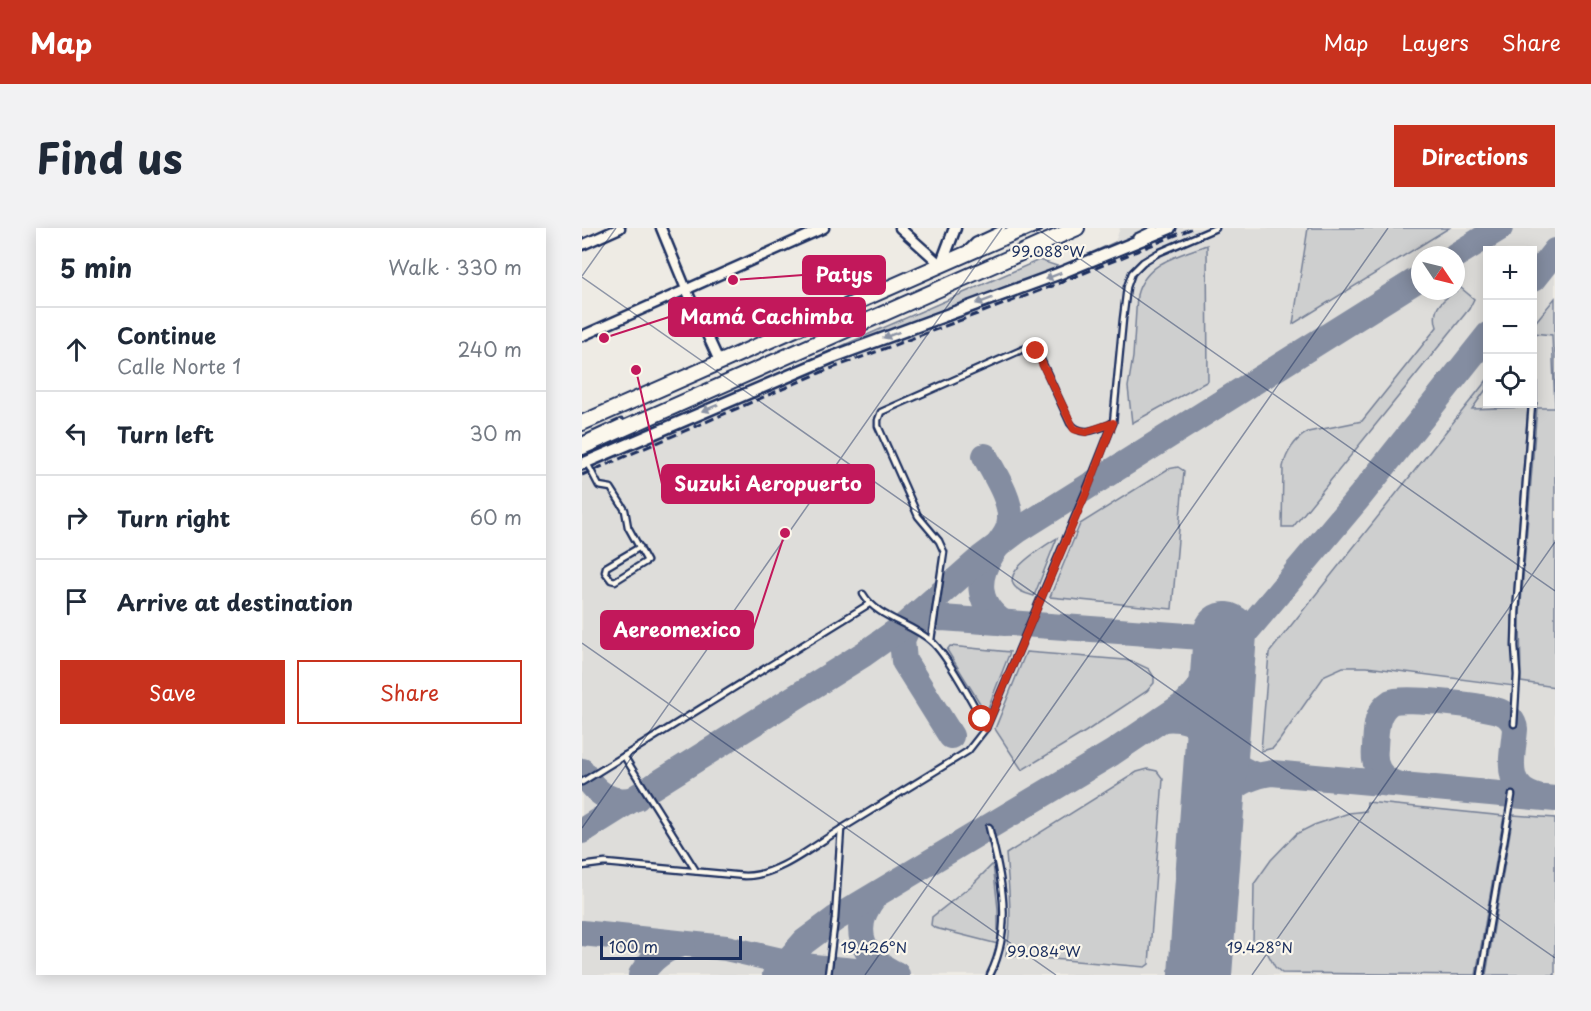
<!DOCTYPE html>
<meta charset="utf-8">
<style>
body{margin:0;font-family:"Playpen Sans",sans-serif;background:#f2f2f3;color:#1f2937}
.controls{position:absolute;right:18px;top:18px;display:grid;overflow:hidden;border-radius:0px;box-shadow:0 3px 15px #0003}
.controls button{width:54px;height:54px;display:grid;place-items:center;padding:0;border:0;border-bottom:2px solid #e0e1e3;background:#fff;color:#1f2937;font:30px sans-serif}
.compass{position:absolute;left:829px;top:18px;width:54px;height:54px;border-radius:50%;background:#fff;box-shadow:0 3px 15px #0003;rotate:125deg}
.scale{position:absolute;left:18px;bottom:15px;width:142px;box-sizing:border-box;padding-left:6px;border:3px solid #1b2f5e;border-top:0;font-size:16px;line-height:21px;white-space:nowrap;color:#1b2f5e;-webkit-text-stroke:4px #fbf7ec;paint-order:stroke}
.stop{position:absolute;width:18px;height:18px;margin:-14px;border:4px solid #c8321e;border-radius:50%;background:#fff}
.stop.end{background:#c8321e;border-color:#fff;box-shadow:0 2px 6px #0008}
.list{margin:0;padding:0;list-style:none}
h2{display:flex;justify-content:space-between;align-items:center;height:78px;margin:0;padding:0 24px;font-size:26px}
h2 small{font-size:20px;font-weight:400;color:#747a83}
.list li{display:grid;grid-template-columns:39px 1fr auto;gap:18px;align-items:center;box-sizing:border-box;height:84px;padding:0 24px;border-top:2px solid #e0e1e3}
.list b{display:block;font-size:22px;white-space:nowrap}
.list p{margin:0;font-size:20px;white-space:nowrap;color:#747a83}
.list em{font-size:20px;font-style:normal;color:#747a83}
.actions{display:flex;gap:12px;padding:18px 24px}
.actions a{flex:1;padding:14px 0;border:2px solid #c8321e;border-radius:0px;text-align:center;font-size:21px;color:#c8321e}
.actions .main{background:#c8321e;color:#fff}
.icon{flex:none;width:33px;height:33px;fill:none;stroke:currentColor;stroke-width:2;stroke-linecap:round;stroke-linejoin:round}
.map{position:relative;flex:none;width:973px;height:747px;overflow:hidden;border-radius:0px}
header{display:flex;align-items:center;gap:36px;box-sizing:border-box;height:84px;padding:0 30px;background:#c8321e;color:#fff}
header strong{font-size:28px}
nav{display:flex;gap:33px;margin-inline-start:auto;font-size:21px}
.intro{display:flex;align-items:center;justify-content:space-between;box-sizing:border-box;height:144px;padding:0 36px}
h1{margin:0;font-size:42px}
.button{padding:15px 27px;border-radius:0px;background:#c8321e;color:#fff;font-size:21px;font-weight:700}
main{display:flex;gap:36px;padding:0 36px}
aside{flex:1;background:#fff;border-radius:0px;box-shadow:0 3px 15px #0003}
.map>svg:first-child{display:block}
.built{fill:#deddda;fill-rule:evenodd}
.green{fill:#cecfcf;stroke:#747f96;stroke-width:1.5}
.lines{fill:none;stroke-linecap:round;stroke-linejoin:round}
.taxiway{stroke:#848da1;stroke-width:26}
.runway{stroke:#848da1;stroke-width:64}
.service-casing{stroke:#1b2f5e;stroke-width:9}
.minor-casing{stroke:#1b2f5e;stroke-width:13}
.tertiary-casing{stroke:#1b2f5e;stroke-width:15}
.primary-casing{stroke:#1b2f5e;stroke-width:18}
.service{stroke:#fbf7ec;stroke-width:4.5}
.minor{stroke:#fbf7ec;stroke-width:8}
.tertiary{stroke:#fbf7ec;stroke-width:10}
.primary{stroke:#fbf7ec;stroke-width:14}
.rail{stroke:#1b2f5e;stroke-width:3;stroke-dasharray:9 4.5;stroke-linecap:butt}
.oneway{fill:#8b93a5}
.route{stroke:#c8321e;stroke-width:8}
.ticks{fill:none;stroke:#1b2f5e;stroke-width:1.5;stroke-opacity:0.45}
.ticks-label{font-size:15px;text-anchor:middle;fill:#1b2f5e;stroke:#fbf7ec;stroke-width:4.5;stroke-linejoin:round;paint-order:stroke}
.leader{fill:none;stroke:#c2185b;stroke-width:2}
.callout-dot{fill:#c2185b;stroke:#fbf7ec;stroke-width:2}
.callout{fill:#c2185b;stroke:#c2185b;stroke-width:2}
.callout-label{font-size:20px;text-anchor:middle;font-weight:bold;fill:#fff}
</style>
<header>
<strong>Map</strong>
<nav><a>Map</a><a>Layers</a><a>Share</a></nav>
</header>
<div class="intro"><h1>Find us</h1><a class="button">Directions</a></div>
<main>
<aside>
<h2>5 min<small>Walk · 330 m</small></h2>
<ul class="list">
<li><svg class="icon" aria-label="ahead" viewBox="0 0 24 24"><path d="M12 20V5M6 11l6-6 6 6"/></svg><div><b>Continue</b><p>Calle Norte 1</p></div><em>240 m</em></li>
<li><svg class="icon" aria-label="left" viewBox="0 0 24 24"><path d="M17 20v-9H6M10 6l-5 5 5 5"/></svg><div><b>Turn left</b></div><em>30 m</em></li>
<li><svg class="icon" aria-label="right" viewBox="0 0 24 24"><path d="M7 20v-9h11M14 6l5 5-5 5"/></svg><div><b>Turn right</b></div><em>60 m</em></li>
<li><svg class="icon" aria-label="arrive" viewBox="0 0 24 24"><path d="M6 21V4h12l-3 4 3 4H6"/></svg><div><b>Arrive at destination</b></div></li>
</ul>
<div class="actions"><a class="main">Save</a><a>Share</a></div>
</aside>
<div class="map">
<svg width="973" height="747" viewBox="0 0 973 747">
<rect width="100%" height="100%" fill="#eeebe4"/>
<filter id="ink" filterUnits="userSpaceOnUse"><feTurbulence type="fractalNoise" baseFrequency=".0167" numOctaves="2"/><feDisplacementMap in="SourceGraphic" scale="12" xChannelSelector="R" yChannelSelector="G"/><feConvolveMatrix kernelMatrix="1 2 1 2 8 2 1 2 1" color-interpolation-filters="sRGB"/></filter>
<g filter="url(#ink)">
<path class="built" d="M538 0H973V747H0V230L457 32 478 39 533 14ZM906 22H951V176H906ZM838 27H874V63H838Z"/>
<g class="green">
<path d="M726 0H867L711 96Z"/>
<path d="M533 14 534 21 234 134 225 133 457 32 478 39Z"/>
<path d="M625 17 626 153 550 195 546 159 551 129 555 67C563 35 597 27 625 17Z"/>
<path d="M879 60 892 71 887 81 711 299H700L701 239C704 225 713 211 726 204L780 193 855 99C848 79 863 70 879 60Z"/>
<path d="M973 70V459L939 454 938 387 955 180H973L970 107 951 105V97Z"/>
<path d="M905 152V160L890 181 946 179 930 389 932 458 785 439H761L743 447 697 513 691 520 679 523 687 425Z"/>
<path d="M596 239 602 243 590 381 468 369 498 296 586 241Z"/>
<path d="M475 310 452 368C399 355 457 322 475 310Z"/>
<path d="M368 418 428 424 404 485 365 422Z"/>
<path d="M444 424 543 432 554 435 567 441 572 449V455L565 463 503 504 440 542 413 501Z"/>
<path d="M566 541 575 543 581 551 567 736 563 739 424 727C431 693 427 661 424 626L555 544Z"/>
<path d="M785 574 922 588 894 747 700 745 693 739 681 717 671 716 672 656 689 632 714 606 732 597 767 585 784 583Z"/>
<path d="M931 587 973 590V747H904Z"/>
<path d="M411 636 416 681V716L353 700 349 697 350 689 389 658Z"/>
</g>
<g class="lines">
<g class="taxiway">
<path d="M874 27 918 0"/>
<path d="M951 51 973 23"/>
<path d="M403 228C412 246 428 269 428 289 429 304 417 314 410 326 393 352 396 378 422 395"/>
<path d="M325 397 339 391 360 390 619 409 643 406 667 395"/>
<path d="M326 399 320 412 322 433 369 508"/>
<path d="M652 426 641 463 638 512C641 531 657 541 673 547"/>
<path d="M581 491C620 487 629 510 633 543"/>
<path d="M0 543C13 564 29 579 55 570"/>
<path d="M814 556C797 549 791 538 793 520 794 503 793 484 809 474 820 468 907 478 919 484 926 487 932 493 933 501 931 530 920 559 955 569"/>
<path d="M0 603 282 426 323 397 399 330 435 303 838 50"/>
<path d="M628 609C636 571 650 551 690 545L973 571"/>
<path d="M292 669C268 700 279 730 314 746"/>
<path d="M0 705 144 720 221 738 315 747"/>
<path d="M59 747C69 731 82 720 101 716"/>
<path d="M193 747 222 714 253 691 530 525 604 475 779 267 906 107"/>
<path d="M607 747 616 732 621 698"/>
</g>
<path class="runway" d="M618 747 643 406"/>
<defs>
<g id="service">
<path d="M443 6 457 0"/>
<path d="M554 9 573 0"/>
<path d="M387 19 393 13 421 0"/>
<path d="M951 152V175"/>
<path d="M0 212 39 194"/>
<path d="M5 235 17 258 29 260 43 282 46 299 65 333 33 353 29 352 23 344 24 339 58 319"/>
<path d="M281 366C295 390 329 395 349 413 364 425 395 482 404 500"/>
<path d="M349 412 362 324 357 313 336 288 296 198V192L299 184 444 120 456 125 488 195C499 210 516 201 531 195"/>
<path d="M932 496 935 447 933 418 934 384 950 176"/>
<path d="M42 528 114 643"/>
<path d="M0 554 287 376"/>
<path d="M407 599C419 648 432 699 408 747"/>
<path d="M259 601 378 528 386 523 404 500 506 258 531 195 541 91 545 59 550 45 561 34 576 25 634 0"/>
<path d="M0 638 23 635 163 648C196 648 231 618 259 601L253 691 246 747"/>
<path d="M899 747 930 567"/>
</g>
<g id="minor">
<path d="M79 0 104 61 138 135"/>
<path d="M318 0 359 37"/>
<path d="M0 17 38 0"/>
<path d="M0 108 242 0"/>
</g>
<g id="tertiary">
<path d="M359 37 373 0"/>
<path d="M0 236 251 129 476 46 588 0"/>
</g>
<g id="primary">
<path d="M0 195 443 0"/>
<path d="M0 219 495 0"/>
</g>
</defs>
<use href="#service" class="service-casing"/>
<use href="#minor" class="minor-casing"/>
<use href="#tertiary" class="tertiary-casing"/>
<use href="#primary" class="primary-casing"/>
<use href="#service" class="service"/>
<use href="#minor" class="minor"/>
<use href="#tertiary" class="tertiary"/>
<use href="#primary" class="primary"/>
<path class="rail" d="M0 247 240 144 473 57 611 0"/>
</g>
<defs><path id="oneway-solid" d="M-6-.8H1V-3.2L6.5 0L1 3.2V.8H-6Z" transform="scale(1.5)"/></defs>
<g class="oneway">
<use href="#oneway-solid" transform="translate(471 48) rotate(159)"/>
<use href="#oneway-solid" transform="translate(402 73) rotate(160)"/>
<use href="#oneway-solid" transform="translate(309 107) rotate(160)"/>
<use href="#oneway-solid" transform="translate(128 180) rotate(157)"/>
</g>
</g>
<g class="lines" filter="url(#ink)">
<path class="route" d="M400 491 404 500 507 258 531 195 504 204 492 201 454 123"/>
</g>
<path class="ticks" d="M454 0 973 363M0 48 34 0M0 49 973 730M0 415 474 747M0 600 420 0M283 747 806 0M670 747 973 314"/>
<g class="ticks-label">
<text x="466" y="29">99.088°W</text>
<text x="292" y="725">19.426°N</text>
<text x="678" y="725">19.428°N</text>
<text x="462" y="729">99.084°W</text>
</g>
<path class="leader" d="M151 52L221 47M22 110L87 89M54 142L80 256M203 305L171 402"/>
<g class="callout-dot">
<circle cx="151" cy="52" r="6"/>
<circle cx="22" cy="110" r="6"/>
<circle cx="54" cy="142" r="6"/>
<circle cx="203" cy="305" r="6"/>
</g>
<g class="callout">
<rect x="221" y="28" width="82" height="38" rx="6"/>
<rect x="87" y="70" width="196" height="38" rx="6"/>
<rect x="80" y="237" width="212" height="38" rx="6"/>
<rect x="19" y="383" width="152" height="38" rx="6"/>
</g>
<g class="callout-label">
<text x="262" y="54">Patys</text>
<text x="185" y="96">Mamá Cachimba</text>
<text x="186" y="263">Suzuki Aeropuerto</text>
<text x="95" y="409">Aereomexico</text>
</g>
</svg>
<div class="controls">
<button>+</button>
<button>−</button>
<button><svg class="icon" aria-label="locate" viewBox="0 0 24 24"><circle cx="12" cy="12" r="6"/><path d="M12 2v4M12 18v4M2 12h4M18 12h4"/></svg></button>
</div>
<svg class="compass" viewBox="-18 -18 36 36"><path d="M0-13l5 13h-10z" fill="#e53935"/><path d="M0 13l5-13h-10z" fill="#747a83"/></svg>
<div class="scale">100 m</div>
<div class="stop" style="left:400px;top:491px"></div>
<div class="stop end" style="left:454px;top:123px"></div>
</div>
</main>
